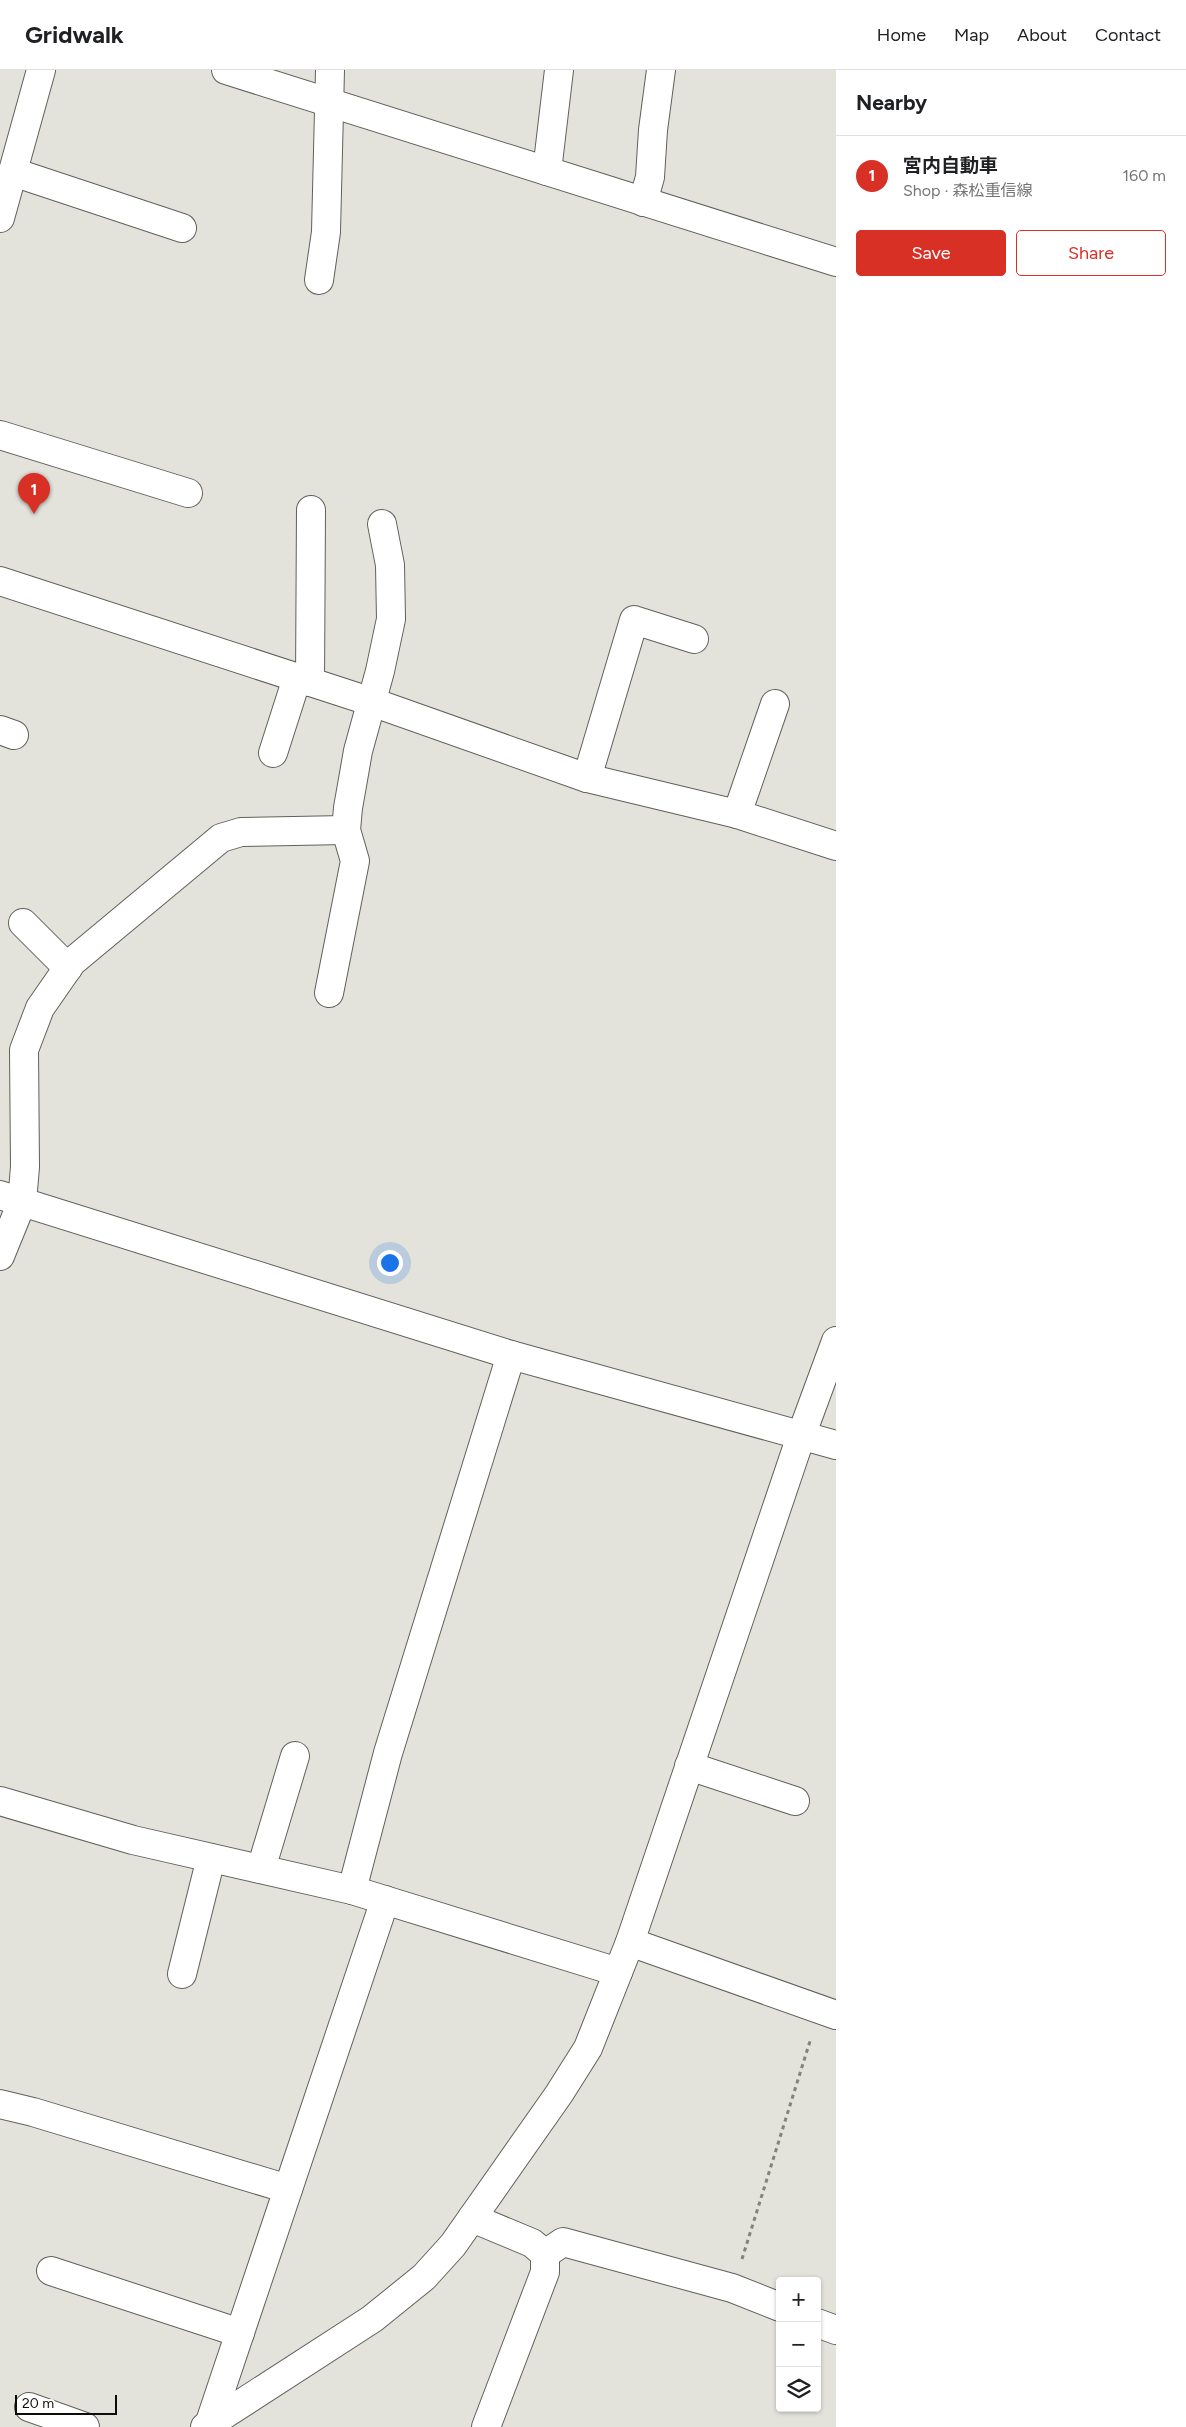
<!DOCTYPE html>
<meta charset="utf-8">
<style>
body{margin:0;font-family:Figtree,"Noto Sans JP",sans-serif;background:#f6f6f6;color:#202124}
.controls{position:absolute;right:15px;bottom:15px;display:grid;overflow:hidden;border-radius:5px;box-shadow:0 1px 4px #0004}
.controls button{width:45px;height:45px;display:grid;place-items:center;padding:0;border:0;border-bottom:1px solid #e0e0e0;background:#fff;color:#202124;font:25px sans-serif}
.scale{position:absolute;left:15px;bottom:12px;width:102px;box-sizing:border-box;padding-left:5px;border:2px solid #0c0c09;border-top:0;font-size:14px;line-height:18px;white-space:nowrap;color:#0c0c09;-webkit-text-stroke:4px #fff;paint-order:stroke}
.you{position:absolute;left:389px;top:1192px;width:18px;height:18px;margin:-12px;border:4px solid #fff;border-radius:50%;background:#1a73e8;box-shadow:0 0 0 8px #1a73e833}
.badge{display:grid;place-items:center;width:32px;height:32px;border-radius:50%;background:#d93025;color:#fff;font-size:16px;font-weight:700}
.pin{position:absolute;translate:-50% -41px;filter:drop-shadow(0 1px 2px #0008)}
.pin::after{content:'';position:absolute;top:26px;width:18px;height:15px;background:inherit;clip-path:polygon(0 0,100% 0,50% 100%)}
.list{margin:0;padding:0;list-style:none}
h2{display:flex;justify-content:space-between;align-items:center;height:65px;margin:0;padding:0 20px;font-size:21px}
h2 small{font-size:16px;font-weight:400;color:#757577}
.list li{display:grid;grid-template-columns:32px 1fr auto;gap:15px;align-items:center;box-sizing:border-box;height:80px;padding:0 20px;border-top:1px solid #e0e0e0}
.list b{display:block;font-size:19px;white-space:nowrap}
.list p{margin:0;font-size:16px;white-space:nowrap;color:#757577}
.list em{font-size:16px;font-style:normal;color:#757577}
.actions{display:flex;gap:10px;padding:15px 20px}
.actions a{flex:1;padding:11px 0;border:1px solid #d93025;border-radius:5px;text-align:center;font-size:18px;color:#d93025}
.actions .main{background:#d93025;color:#fff}
.icon{flex:none;width:28px;height:28px;fill:none;stroke:currentColor;stroke-width:2;stroke-linecap:round;stroke-linejoin:round}
.map{position:relative;flex:none;width:836px;height:2357px;overflow:hidden}
header{display:flex;align-items:center;gap:30px;box-sizing:border-box;height:70px;padding:0 25px;background:#fff;border-bottom:1px solid #e0e0e0}
header strong{font-size:24px}
nav{display:flex;gap:28px;margin-inline-start:auto;font-size:18px}
main{display:flex}
aside{flex:1;background:#fff}
.map>svg:first-child{display:block}
.lines{fill:none;stroke-linecap:round;stroke-linejoin:round}
.street-casing{stroke:#61615a;stroke-width:30}
.secondary-casing{stroke:#61615a;stroke-width:30}
.path{stroke:#83827d;stroke-width:3;stroke-dasharray:4 4;stroke-linecap:butt}
.street{stroke:#fff;stroke-width:28}
.secondary{stroke:#fff;stroke-width:28}
</style>
<header>
<strong>Gridwalk</strong>
<nav><a>Home</a><a>Map</a><a>About</a><a>Contact</a></nav>
</header>
<main>
<div class="map">
<svg width="836" height="2357" viewBox="0 0 836 2357">
<rect width="100%" height="100%" fill="#e3e2db"/>
<g class="lines">
<defs>
<g id="street">
<path d="M226 0 836 192"/>
<path d="M547 101 559 0"/>
<path d="M13 102 182 158"/>
<path d="M643 132 650 107 653 60 661 0"/>
<path d="M319 210 326 162 330 0"/>
<path d="M0 365 188 423"/>
<path d="M0 511 372 632 587 708 737 744 836 776"/>
<path d="M310 612 311 440"/>
<path d="M0 660 14 665"/>
<path d="M273 683 297 608"/>
<path d="M587 708 634 550 694 569"/>
<path d="M737 744 775 634"/>
<path d="M23 853 68 898"/>
<path d="M329 923 355 791 346 760 348 738 358 681 380 601 391 549 390 495 382 454"/>
<path d="M0 1125 511 1285 836 1375"/>
<path d="M0 1186 22 1132 25 1097 24 980 40 938 72 892 221 768 241 762 346 760"/>
<path d="M689 1696 795 1731"/>
<path d="M0 1731 133 1770 352 1820 618 1902"/>
<path d="M261 1799 295 1686"/>
<path d="M352 1820 388 1683 511 1285"/>
<path d="M630 1872 836 1945"/>
<path d="M182 1904 211 1788"/>
<path d="M0 2034 33 2042 288 2119"/>
<path d="M472 2148 532 2173 545 2184V2202L486 2357"/>
<path d="M545 2184 563 2172 732 2218 780 2237"/>
<path d="M51 2201 240 2263"/>
<path d="M817 2253 836 2260"/>
<path d="M29 2337 85 2357"/>
<path d="M214 2355 210 2352 385 1830"/>
<path d="M205 2357 372 2249 424 2207 453 2175 559 2024 588 1978 630 1872 801 1366 836 1271"/>
</g>
<path id="secondary" d="M0 148 41 0"/>
</defs>
<use href="#street" class="street-casing"/>
<use href="#secondary" class="secondary-casing"/>
<path class="path" d="M742 2189 811 1968"/>
<use href="#street" class="street"/>
<use href="#secondary" class="secondary"/>
</g>
</svg>
<div class="controls">
<button>+</button>
<button>−</button>
<button><svg class="icon" aria-label="layers" viewBox="0 0 24 24"><path d="M12 4l9 5-9 5-9-5zM3 14l9 5 9-5"/></svg></button>
</div>
<div class="scale">20 m</div>
<div class="you"></div>
<div class="pin badge" style="left:34px;top:444px">1</div>
</div>
<aside>
<h2>Nearby<small></small></h2>
<ul class="list">
<li><span class="badge">1</span><div><b>宮内自動車</b><p>Shop · 森松重信線</p></div><em>160 m</em></li>
</ul>
<div class="actions"><a class="main">Save</a><a>Share</a></div>
</aside>
</main>
